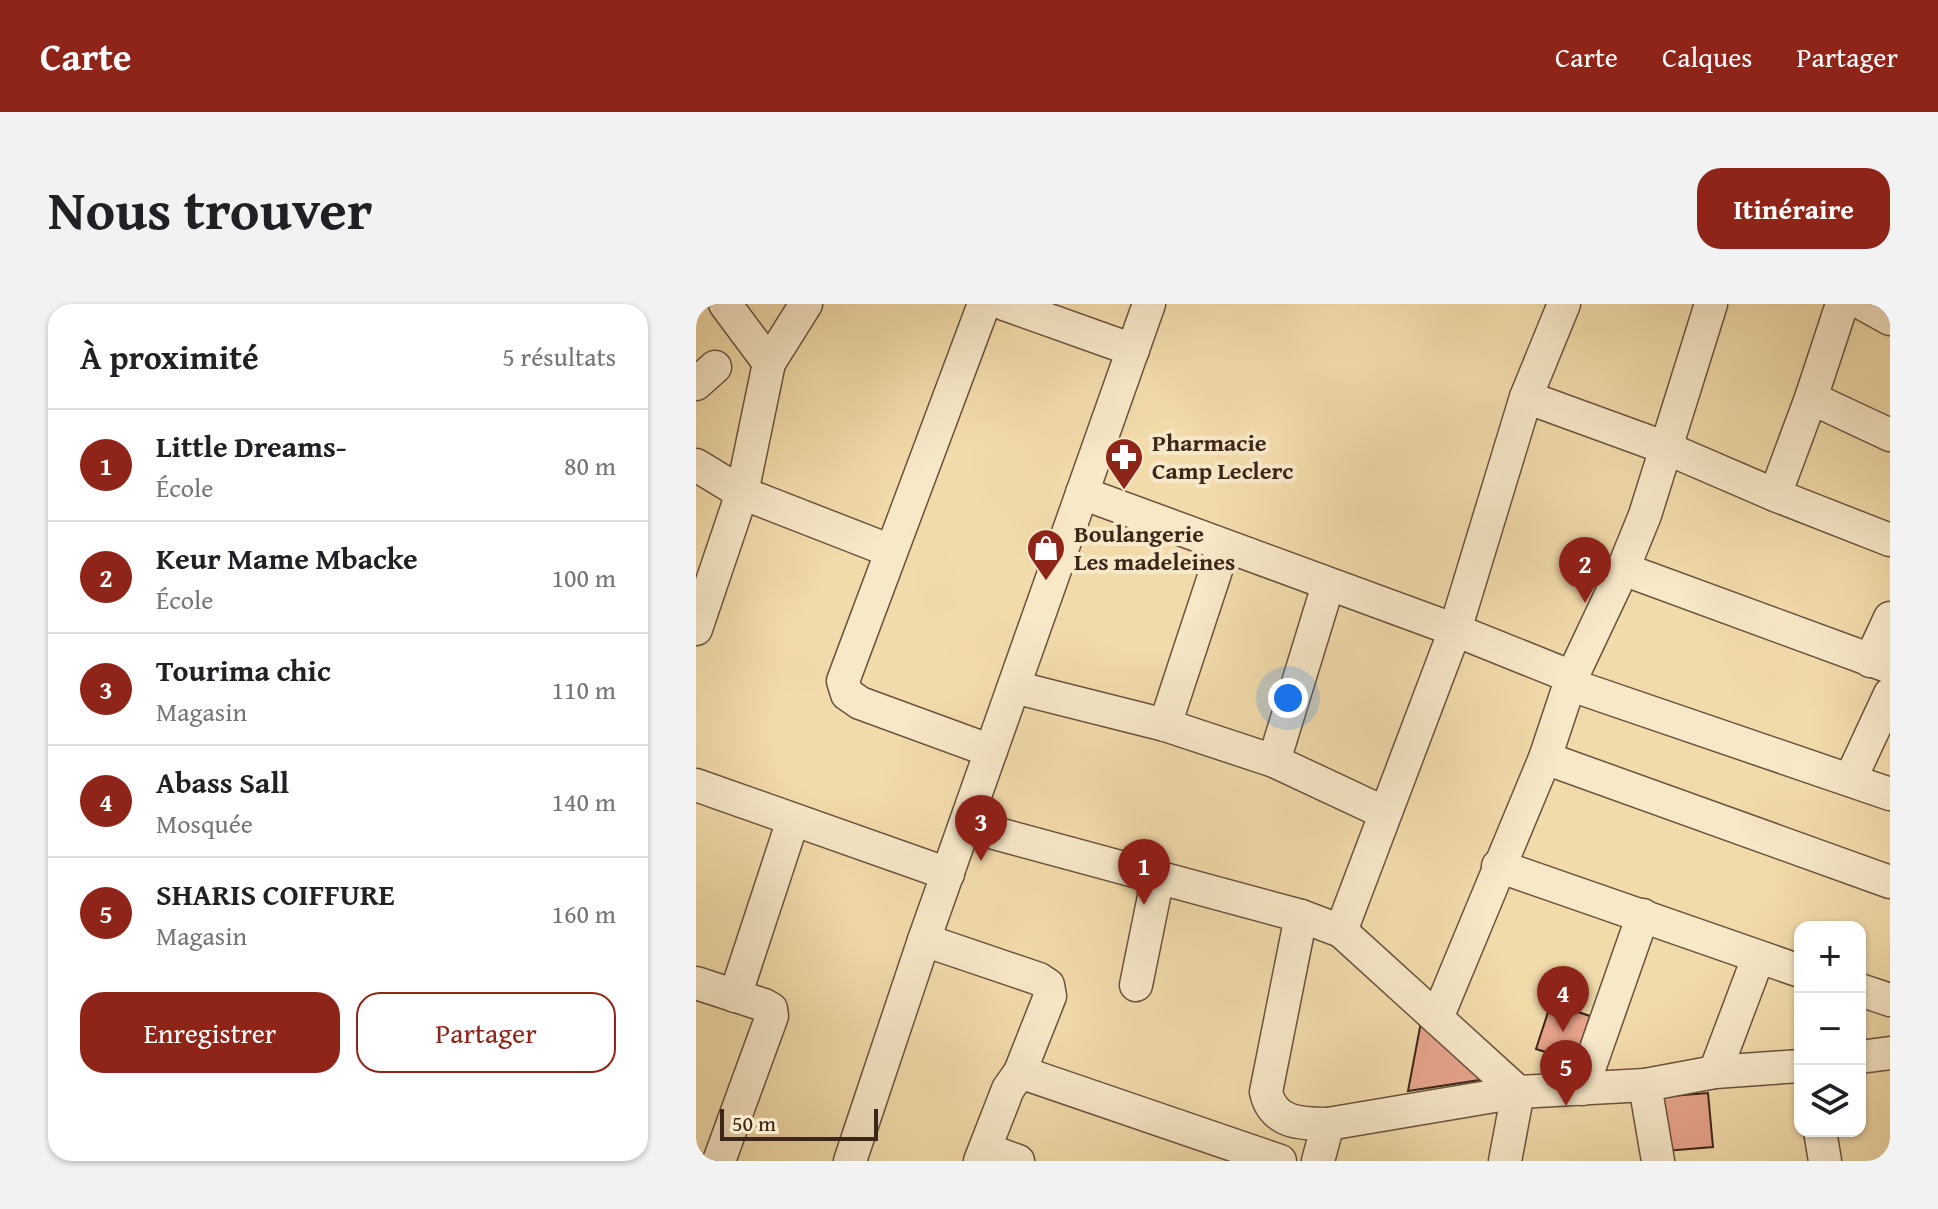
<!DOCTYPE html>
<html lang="fr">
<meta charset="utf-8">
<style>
body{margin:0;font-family:"Gentium Book Plus",serif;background:#f2f2f2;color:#202124}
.controls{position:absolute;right:24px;bottom:24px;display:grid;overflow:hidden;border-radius:16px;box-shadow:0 2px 6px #0004}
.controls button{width:72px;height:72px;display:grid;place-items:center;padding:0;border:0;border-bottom:2px solid #e0e0e0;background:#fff;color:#202124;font:40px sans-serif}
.scale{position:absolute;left:24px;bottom:20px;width:158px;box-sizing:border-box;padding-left:8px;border:4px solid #3c2619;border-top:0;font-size:22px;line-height:28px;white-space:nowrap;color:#3c2619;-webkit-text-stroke:6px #f7e8c8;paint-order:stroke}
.you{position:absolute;left:592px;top:394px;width:28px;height:28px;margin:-20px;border:6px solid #fff;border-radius:50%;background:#1a73e8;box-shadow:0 0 0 12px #1a73e833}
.badge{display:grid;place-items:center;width:52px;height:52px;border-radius:50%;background:#8f2418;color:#fff;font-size:26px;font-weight:700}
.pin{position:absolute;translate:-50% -66px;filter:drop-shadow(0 2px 4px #0008)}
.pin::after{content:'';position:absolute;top:42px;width:28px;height:24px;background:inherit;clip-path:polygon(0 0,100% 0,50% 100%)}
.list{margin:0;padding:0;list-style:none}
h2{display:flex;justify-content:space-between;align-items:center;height:104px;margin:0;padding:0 32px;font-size:34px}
h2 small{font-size:26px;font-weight:400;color:#757577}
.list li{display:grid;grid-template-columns:52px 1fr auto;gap:24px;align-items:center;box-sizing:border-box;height:112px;padding:0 32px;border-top:2px solid #e0e0e0}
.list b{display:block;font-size:30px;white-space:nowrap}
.list p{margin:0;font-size:26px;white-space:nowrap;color:#757577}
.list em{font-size:26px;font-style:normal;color:#757577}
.actions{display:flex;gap:16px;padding:24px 32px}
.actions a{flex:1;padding:18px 0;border:2px solid #8f2418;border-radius:24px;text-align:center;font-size:28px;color:#8f2418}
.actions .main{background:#8f2418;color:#fff}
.icon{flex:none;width:44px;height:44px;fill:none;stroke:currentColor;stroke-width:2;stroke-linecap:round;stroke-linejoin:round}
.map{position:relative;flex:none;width:1194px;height:857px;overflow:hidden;border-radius:24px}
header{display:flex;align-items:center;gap:48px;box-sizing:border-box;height:112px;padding:0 40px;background:#8f2418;color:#fff}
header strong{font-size:38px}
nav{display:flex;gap:44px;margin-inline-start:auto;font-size:28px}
.intro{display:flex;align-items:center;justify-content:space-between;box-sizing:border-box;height:192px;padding:0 48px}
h1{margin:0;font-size:56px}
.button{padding:20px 36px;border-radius:24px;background:#8f2418;color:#fff;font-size:28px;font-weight:700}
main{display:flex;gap:48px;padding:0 48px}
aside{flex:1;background:#fff;border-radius:24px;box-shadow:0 2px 6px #0004}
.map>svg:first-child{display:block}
.building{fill:#e7a48b;stroke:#3c2619;stroke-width:2}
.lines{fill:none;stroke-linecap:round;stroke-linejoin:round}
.minor-casing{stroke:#6a533e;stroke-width:35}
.minor{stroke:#f7e8c8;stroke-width:32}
.labels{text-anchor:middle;stroke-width:8;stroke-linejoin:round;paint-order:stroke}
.poi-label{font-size:24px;font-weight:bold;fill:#3c2619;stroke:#f7e8c8;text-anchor:start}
</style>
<header>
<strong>Carte</strong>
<nav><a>Carte</a><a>Calques</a><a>Partager</a></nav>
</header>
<div class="intro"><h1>Nous trouver</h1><a class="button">Itinéraire</a></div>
<main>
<aside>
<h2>À proximité<small>5 résultats</small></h2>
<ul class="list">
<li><span class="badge">1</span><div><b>Little Dreams-</b><p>École</p></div><em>80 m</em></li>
<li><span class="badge">2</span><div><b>Keur Mame Mbacke</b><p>École</p></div><em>100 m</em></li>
<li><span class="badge">3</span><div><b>Tourima chic</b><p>Magasin</p></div><em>110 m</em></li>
<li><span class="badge">4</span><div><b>Abass Sall</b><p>Mosquée</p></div><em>140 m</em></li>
<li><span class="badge">5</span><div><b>SHARIS COIFFURE</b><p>Magasin</p></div><em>160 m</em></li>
</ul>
<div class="actions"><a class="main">Enregistrer</a><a>Partager</a></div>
</aside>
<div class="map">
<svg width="1194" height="857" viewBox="0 0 1194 857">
<rect width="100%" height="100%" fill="#f2dbab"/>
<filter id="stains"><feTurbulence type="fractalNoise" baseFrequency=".0025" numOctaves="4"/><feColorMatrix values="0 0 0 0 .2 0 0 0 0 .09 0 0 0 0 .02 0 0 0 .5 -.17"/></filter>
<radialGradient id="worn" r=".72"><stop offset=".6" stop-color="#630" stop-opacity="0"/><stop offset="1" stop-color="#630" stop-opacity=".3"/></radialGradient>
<g class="building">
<path d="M855 699 894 712 879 757 840 745Z"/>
<path d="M725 718 790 775 712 787Z"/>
<path d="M1012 789 1017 843 969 847 964 793Z"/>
</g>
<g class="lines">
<defs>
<g id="minor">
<path d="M29 0 73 59"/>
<path d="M288 0 147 377 151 390 164 399 295 447"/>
<path d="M308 0 437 46"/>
<path d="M1167 0 1194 15"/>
<path d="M0 80 19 63"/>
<path d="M830 93 868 0"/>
<path d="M1115 94 1194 131"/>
<path d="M0 161 46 189 195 247"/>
<path d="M386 189 759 326 876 373"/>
<path d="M1079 191 1115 94 1146 0"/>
<path d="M927 265 1194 363"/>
<path d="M0 325 46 189 73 59 110 0"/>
<path d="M1174 357 1194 314"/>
<path d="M875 381 1194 490"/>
<path d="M318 383 469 421 578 457 689 509"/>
<path d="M469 421 528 242"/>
<path d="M849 454 1194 578"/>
<path d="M578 457 632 281"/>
<path d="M1154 476 1194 390"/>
<path d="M0 481 252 570"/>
<path d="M269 521 605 612 645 627 822 788"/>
<path d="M802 562 1104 667"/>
<path d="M605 612 570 788C577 819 604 820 632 820"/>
<path d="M645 627 759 326 830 93 970 144 1079 191 1194 236"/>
<path d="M228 636 343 675 352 681 354 692 324 768 584 857"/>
<path d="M0 679 68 701 75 705 76 712 23 857"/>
<path d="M440 681 462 573"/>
<path d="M1164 686 1194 696"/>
<path d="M39 692 97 516"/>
<path d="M741 714 849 454 876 373 927 265 949 211 1015 0"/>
<path d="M1164 753 1194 749"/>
<path d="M1019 768 1062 654"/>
<path d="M949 781 962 857"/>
<path d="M886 785 947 611"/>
<path d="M1124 827 1129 857"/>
<path d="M289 845 322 857"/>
<path d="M154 857 228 636 453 0"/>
<path d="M284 857 312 785 324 768"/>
<path d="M622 857 632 820 822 788 949 781 1019 768 1104 762"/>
<path d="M809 857 822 788"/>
</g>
</defs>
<use href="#minor" class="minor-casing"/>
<use href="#minor" class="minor"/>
</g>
<defs>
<symbol id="pharmacy-pin" viewBox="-11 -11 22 30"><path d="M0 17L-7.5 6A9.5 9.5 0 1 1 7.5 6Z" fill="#8f2418" stroke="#f7e8c8"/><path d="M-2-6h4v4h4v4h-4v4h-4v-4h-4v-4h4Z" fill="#fff"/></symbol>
<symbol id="shop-pin" viewBox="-11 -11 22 30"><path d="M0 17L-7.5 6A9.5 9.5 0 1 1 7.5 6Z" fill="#8f2418" stroke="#f7e8c8"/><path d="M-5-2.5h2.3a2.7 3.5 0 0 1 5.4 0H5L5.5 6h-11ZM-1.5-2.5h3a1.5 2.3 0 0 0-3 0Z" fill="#fff"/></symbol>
</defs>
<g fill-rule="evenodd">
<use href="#pharmacy-pin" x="406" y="131" width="44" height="60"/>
<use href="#shop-pin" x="328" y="222" width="44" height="60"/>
</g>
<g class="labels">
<g class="poi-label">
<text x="456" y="147">Pharmacie<tspan x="456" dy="28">Camp Leclerc</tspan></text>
<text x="378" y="238">Boulangerie<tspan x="378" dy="28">Les madeleines</tspan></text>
</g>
</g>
<rect width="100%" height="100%" filter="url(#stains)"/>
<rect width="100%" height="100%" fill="url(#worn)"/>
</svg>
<div class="controls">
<button>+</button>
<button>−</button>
<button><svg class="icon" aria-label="layers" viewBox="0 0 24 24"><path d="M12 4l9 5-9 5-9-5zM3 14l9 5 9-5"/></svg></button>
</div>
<div class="scale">50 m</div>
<div class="you"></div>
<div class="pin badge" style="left:448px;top:601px">1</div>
<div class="pin badge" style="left:889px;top:299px">2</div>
<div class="pin badge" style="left:285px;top:557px">3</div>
<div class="pin badge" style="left:867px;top:728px">4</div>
<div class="pin badge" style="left:870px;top:802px">5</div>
</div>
</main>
